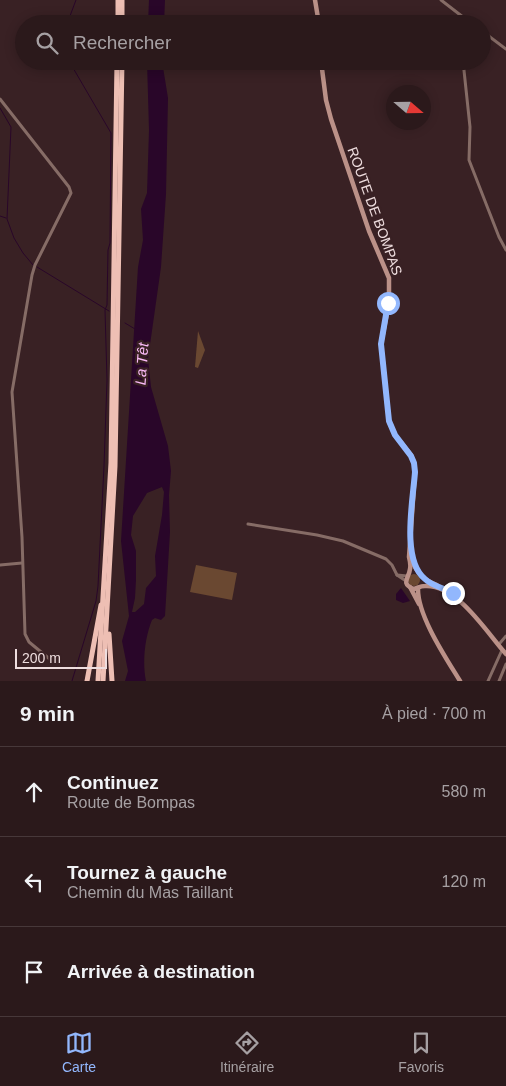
<!DOCTYPE html>
<html lang="fr">
<meta charset="utf-8">
<style>
body{margin:0;font-family:Arial,sans-serif;background:#332224;color:#f1f3f6}
.compass{position:absolute;left:386px;top:85px;width:45px;height:45px;border-radius:50%;background:#2b191b;box-shadow:0 2px 12px #0003;rotate:110deg}
.scale{position:absolute;left:15px;bottom:12px;width:92px;box-sizing:border-box;padding-left:5px;border:2px solid #eeddde;border-top:0;font-size:14px;line-height:18px;white-space:nowrap;color:#eeddde;-webkit-text-stroke:4px #392124;paint-order:stroke}
.stop{position:absolute;width:15px;height:15px;margin:-11px;border:4px solid #92b7fd;border-radius:50%;background:#fff}
.stop.end{background:#92b7fd;border-color:#fff;box-shadow:0 1px 5px #0008}
.list{margin:0;padding:0;list-style:none}
h2{display:flex;justify-content:space-between;align-items:center;height:65px;margin:0;padding:0 20px;font-size:21px}
h2 small{font-size:16px;font-weight:400;color:#a6a0a3}
.list li{display:grid;grid-template-columns:32px 1fr auto;gap:15px;align-items:center;box-sizing:border-box;height:90px;padding:0 20px;border-top:1px solid #47383a}
.list b{display:block;font-size:19px;white-space:nowrap}
.list p{margin:0;font-size:16px;white-space:nowrap;color:#a6a0a3}
.list em{font-size:16px;font-style:normal;color:#a6a0a3}
.icon{flex:none;width:28px;height:28px;fill:none;stroke:currentColor;stroke-width:2;stroke-linecap:round;stroke-linejoin:round}
.map{position:relative;flex:none;width:506px;height:681px;overflow:hidden}
.search{position:absolute;background:#2b191b;box-shadow:0 2px 12px #0003;left:15px;right:15px;top:15px;height:55px;display:flex;align-items:center;gap:12px;box-sizing:border-box;padding:0 18px;border-radius:28px;color:#a6a0a3;font-size:19px}
.sheet{height:335px;background:#2b191b}
nav{display:flex;justify-content:space-around;align-items:center;box-sizing:border-box;height:70px;border-top:1px solid #47383a;background:#2b191b;font-size:14px;color:#a6a0a3}
nav a{display:grid;justify-items:center;gap:2px}
nav .on{color:#92b7fd}
.map>svg:first-child{display:block}
.green{fill:#6a4831}
.water{fill:#290629;fill-rule:evenodd}
.lines{fill:none;stroke-linecap:round;stroke-linejoin:round}
.stream{stroke:#290629;stroke-width:1}
.minor{stroke:#866c66;stroke-width:3}
.secondary{stroke:#bb9188;stroke-width:4.5}
.trunk{stroke:#eebfb4;stroke-width:5}
.route{stroke:#92b7fd;stroke-width:6}
.labels{text-anchor:middle;stroke-width:4.5;stroke-linejoin:round;paint-order:stroke}
.street-label{font-size:14px;fill:#eeddde;stroke:#392124}
.water-label{font-size:15px;font-style:italic;fill:#fabaf7;stroke:#392124}
</style>
<div class="map">
<svg width="506" height="681" viewBox="0 0 506 681">
<rect width="100%" height="100%" fill="#392124"/>
<g class="green">
<path d="M198 331 205 350 198 368 195 367Z"/>
<path d="M196 565 237 573 232 600 190 592Z"/>
<circle cx="414" cy="580" r="6"/>
</g>
<g class="water">
<path d="M149 0H165L164 24H148Z"/>
<path d="M147 61H162L168 98 166 194 161 267 148 359 151 387 168 446 171 471 169 495 170 532 165 616 161 620 155 618 152 620C145 637 142 662 146 681H125L128 671 122 641 129 616 121 541 138 267 143 240 141 209 147 193 149 130ZM162 487 164 492 162 515 155 556 156 576 146 588 144 604 135 612H132L135 598 136 580V551L131 535 133 516 147 493Z"/>
<path d="M401 588 410 601 403 603 396 600V594Z"/>
</g>
<g class="lines">
<g class="stream">
<path d="M67 24 76 0"/>
<path d="M69 61 111 133 110 243 108 250 107 305 105 310 107 380 104 466 98 586 96 601 72 681"/>
<path d="M0 108 11 127 7 219 14 238 23 253 33 265"/>
<path d="M0 216 6 218"/>
<path d="M37 267 109 311"/>
<path d="M125 323 135 329"/>
</g>
<g class="minor">
<path d="M441 0 472 24"/>
<path d="M460 15V24"/>
<path d="M482 31 506 49"/>
<path d="M463 61 470 127 469 160 499 237 506 250"/>
<path d="M0 99 69 187 71 193 35 265 32 275 12 392 22 537 25 634 29 642 52 661"/>
<path d="M248 524 317 535 343 541 386 559 392 565 397 575"/>
<path d="M0 565 22 563"/>
<path d="M406 581 397 575 407 576"/>
<path d="M500 643 506 636"/>
<path d="M488 681 502 650"/>
<path d="M499 681 506 664"/>
</g>
<g class="secondary">
<path d="M315 0 319 24"/>
<path d="M321 61 326 100 331 119 369 231 389 278V303L381 344 389 421 395 435 411 455 414 463 415 472 409 557C410 561 411 565 410 569 409 578 400 584 414 589 418 588 420 586 425 586 457 584 487 633 506 654"/>
<path d="M412 560C416 573 424 580 437 585"/>
<path d="M410 587 419 604"/>
<path d="M418 588C417 615 446 658 460 681"/>
</g>
<g class="trunk">
<path d="M118 0V24"/>
<path d="M122 24V0"/>
<path d="M109 634 112 681"/>
<path d="M87 681 101 605"/>
<path d="M98 681 111 463 117 61"/>
<path d="M103 681 115 466 122 61"/>
</g>
</g>
<g class="lines">
<path class="route" d="M388 303 381 344 389 421 395 435 411 456 414 463 415 472C413 500 401 560 425 579 432 586 444 588 453 593"/>
</g>
<g class="labels">
<g class="street-label">
<text transform="translate(375 211) rotate(70)" y="5">ROUTE DE BOMPAS</text>
</g>
<g class="water-label">
<text transform="translate(142 364) rotate(-86)" y="5">La Têt</text>
</g>
</g>
</svg>
<svg class="compass" viewBox="-18 -18 36 36"><path d="M0-13l5 13h-10z" fill="#e53935"/><path d="M0 13l5-13h-10z" fill="#a6a0a3"/></svg>
<div class="scale">200 m</div>
<div class="stop" style="left:388px;top:303px"></div>
<div class="stop end" style="left:453px;top:593px"></div>
<div class="search"><svg class="icon" aria-label="search" viewBox="0 0 24 24"><circle cx="10" cy="10" r="6"/><path d="M15 15l6 6"/></svg>Rechercher</div>
</div>
<section class="sheet">
<h2>9 min<small>À pied · 700 m</small></h2>
<ul class="list">
<li><svg class="icon" aria-label="ahead" viewBox="0 0 24 24"><path d="M12 20V5M6 11l6-6 6 6"/></svg><div><b>Continuez</b><p>Route de Bompas</p></div><em>580 m</em></li>
<li><svg class="icon" aria-label="left" viewBox="0 0 24 24"><path d="M17 20v-9H6M10 6l-5 5 5 5"/></svg><div><b>Tournez à gauche</b><p>Chemin du Mas Taillant</p></div><em>120 m</em></li>
<li><svg class="icon" aria-label="arrive" viewBox="0 0 24 24"><path d="M6 21V4h12l-3 4 3 4H6"/></svg><div><b>Arrivée à destination</b></div></li>
</ul>
</section>
<nav>
<a class="on"><svg class="icon" aria-label="map" viewBox="0 0 24 24"><path d="M3 6l6-2 6 2 6-2v14l-6 2-6-2-6 2zM9 4v14M15 6v14"/></svg>Carte</a>
<a><svg class="icon" aria-label="directions" viewBox="0 0 24 24"><path d="M12 3l9 9-9 9-9-9zM9 14v-3h6M13 9l2 2-2 2"/></svg>Itinéraire</a>
<a><svg class="icon" aria-label="saved" viewBox="0 0 24 24"><path d="M7 4h10v16l-5-4-5 4z"/></svg>Favoris</a>
</nav>
